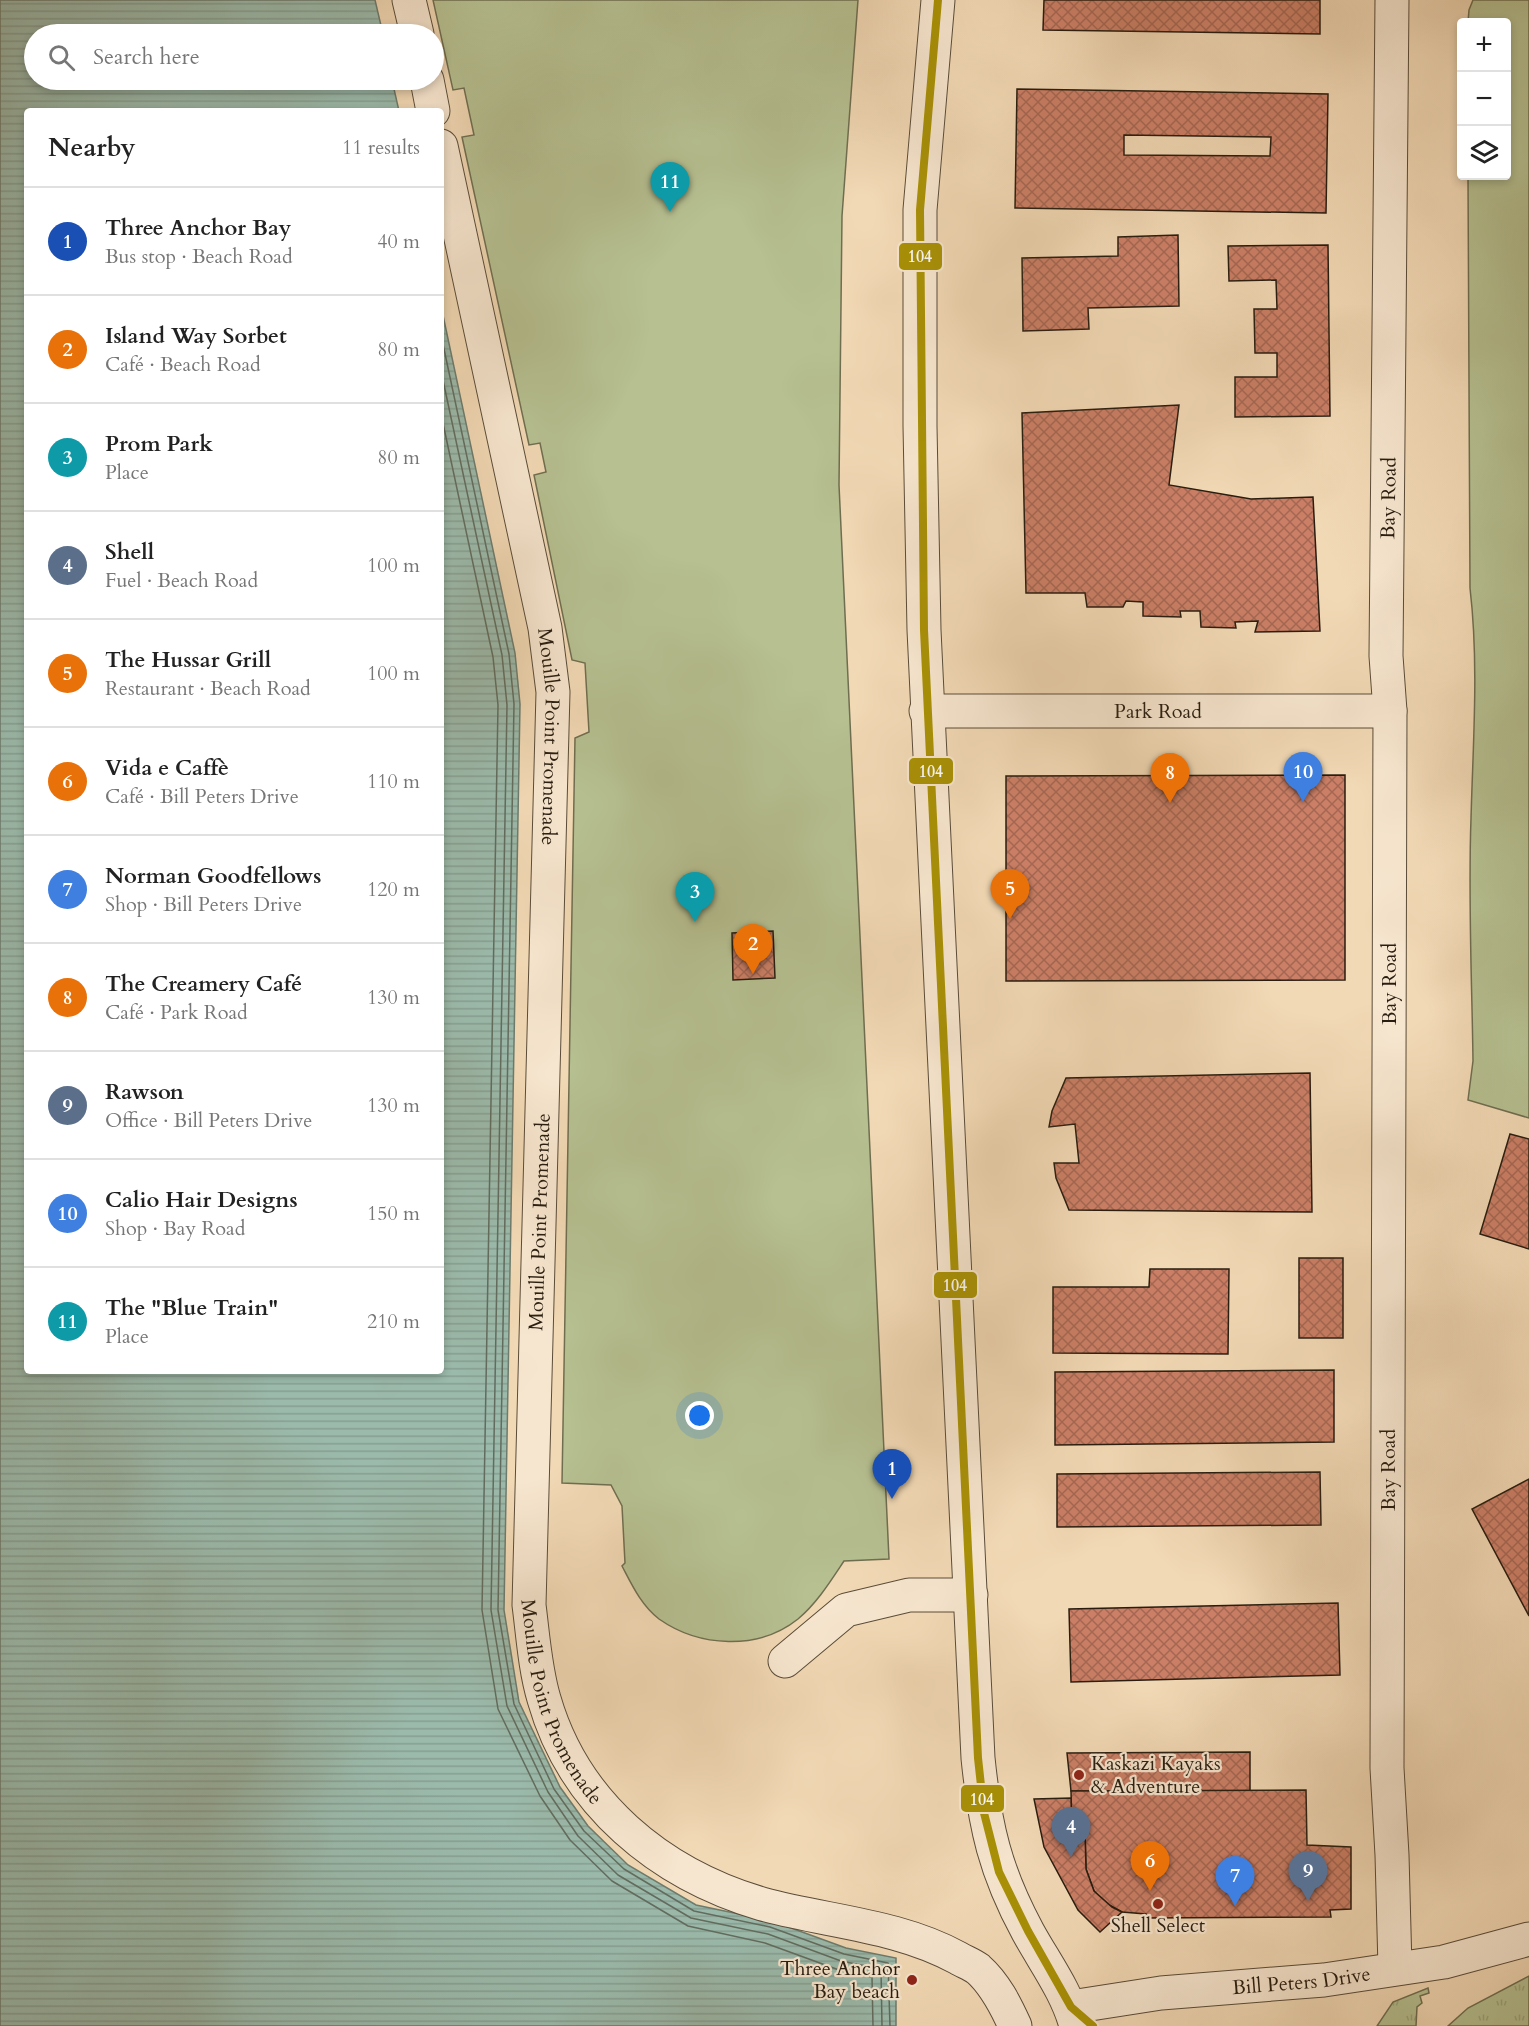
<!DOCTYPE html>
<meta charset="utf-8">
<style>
body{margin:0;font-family:Cardo,serif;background:#f2f2f2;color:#222}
.controls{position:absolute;right:18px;top:18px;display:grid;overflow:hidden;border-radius:6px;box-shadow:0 3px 9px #0003}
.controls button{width:54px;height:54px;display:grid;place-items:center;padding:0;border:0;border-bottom:2px solid #e0e0e0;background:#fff;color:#222;font:30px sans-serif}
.you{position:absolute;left:700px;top:1416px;width:21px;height:21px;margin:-15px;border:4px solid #fff;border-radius:50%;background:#1a73e8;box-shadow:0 0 0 9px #1a73e833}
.badge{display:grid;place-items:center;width:39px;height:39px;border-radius:50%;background:#1a73e8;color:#fff;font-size:20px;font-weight:700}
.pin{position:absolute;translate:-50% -50px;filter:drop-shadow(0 2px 3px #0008)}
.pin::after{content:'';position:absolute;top:32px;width:21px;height:18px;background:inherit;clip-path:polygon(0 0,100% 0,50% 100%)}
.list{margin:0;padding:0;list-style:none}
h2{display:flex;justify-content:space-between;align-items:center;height:78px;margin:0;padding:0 24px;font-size:26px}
h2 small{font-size:20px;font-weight:400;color:#767676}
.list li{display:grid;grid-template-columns:39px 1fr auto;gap:18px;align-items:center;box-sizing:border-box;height:108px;padding:0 24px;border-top:2px solid #e0e0e0}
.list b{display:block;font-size:22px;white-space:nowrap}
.list p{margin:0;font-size:20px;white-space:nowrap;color:#767676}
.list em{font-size:20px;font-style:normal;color:#767676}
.icon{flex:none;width:33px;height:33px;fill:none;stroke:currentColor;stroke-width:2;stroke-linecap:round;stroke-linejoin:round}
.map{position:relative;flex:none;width:1529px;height:2026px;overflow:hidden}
.search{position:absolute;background:#fff;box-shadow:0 3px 9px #0003;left:24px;top:24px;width:420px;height:66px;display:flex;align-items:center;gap:15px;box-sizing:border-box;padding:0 21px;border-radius:33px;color:#767676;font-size:22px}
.panel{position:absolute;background:#fff;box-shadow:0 3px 9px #0003;left:24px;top:108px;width:420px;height:1266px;border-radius:6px}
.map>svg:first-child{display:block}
.grass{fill:url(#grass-tufts);stroke:#6f6e50;stroke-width:1.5}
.green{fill:#b6c091;stroke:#6f6e50;stroke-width:1.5}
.water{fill:url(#water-rules);stroke:#6d7b6d;stroke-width:1.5}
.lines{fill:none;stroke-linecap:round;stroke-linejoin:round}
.shore{stroke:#626c5e;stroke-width:1.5}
.building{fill:url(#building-cross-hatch);stroke:#281d10;stroke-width:1.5;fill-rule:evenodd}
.minor-casing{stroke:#5a4c39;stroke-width:35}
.minor{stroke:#f7e6cf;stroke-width:33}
.bus-1-casing{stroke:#f7e6cf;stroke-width:12}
.bus-1{stroke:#a99106;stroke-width:8}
.poi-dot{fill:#8f2418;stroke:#f7e6cf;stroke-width:2}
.labels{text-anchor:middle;stroke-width:4.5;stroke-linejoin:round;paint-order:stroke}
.street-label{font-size:20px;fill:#281d10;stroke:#f7e6cf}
.poi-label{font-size:20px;fill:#281d10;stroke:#f7e6cf;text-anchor:start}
.line-badge{stroke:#f7e6cf;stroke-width:2}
.badge-label{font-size:16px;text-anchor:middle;font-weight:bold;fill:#fff}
</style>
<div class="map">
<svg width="1529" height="2026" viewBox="0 0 1529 2026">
<defs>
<pattern id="grass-tufts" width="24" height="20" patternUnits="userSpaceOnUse" patternTransform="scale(1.5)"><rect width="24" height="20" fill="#b6c091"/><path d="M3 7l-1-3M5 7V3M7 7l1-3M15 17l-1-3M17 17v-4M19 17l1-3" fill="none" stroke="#9ca57c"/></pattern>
<pattern id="water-rules" width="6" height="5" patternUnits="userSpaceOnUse" patternTransform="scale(1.5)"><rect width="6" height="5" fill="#9bbaab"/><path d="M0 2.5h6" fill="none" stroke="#869f92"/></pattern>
<pattern id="building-cross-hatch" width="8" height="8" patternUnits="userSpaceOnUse" patternTransform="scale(1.5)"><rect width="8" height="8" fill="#cb7f66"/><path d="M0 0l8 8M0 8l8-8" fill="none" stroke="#a56753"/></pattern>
</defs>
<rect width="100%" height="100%" fill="#f2d9b5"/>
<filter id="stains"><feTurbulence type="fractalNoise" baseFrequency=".00333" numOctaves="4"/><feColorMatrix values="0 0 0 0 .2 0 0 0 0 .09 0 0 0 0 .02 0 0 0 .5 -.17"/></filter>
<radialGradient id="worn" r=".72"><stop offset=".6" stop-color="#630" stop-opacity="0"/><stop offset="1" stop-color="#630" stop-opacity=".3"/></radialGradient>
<g class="grass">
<path d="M1529 1976V2026H1448L1468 2008Z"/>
<path d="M1428 1988 1429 1993 1420 1996 1422 2003 1417 2007 1416 2026H1377L1393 2002Z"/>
</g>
<g class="green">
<path d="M433 0H858L842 216 839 485 889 1559 844 1561C830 1582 817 1603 798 1619 758 1651 699 1647 659 1619 641 1605 632 1585 622 1566L625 1563 622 1506 611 1485 562 1483 575 738 589 732 585 663 572 660 534 475 546 472 540 443 529 445 462 137 474 135 464 88 453 90Z"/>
<path d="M1473 0H1529V1118L1468 1100 1473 1061C1472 981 1468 900 1471 819 1473 742 1479 665 1470 588L1468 176H1506V22H1468L1469 10Z"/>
</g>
<path class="water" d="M0 0H375L383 34H34V80H392L399 111H27V1371H441V306L515 653 520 704 504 1610 519 1702 560 1787 588 1826 628 1865 696 1905 772 1921 846 1948 896 1958V2026H0Z"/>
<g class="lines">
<g class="shore">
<path d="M441 335 509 654 514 704 498 1610 514 1704 554 1789 584 1831 624 1869 694 1911 770 1927 844 1954 888 1963 890 2026"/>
<path d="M441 371 502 655 507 705 491 1610 507 1706 548 1792 578 1836 618 1875 691 1918 768 1934 841 1961 881 1969 882 2026"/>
<path d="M441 414 493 657 498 705 482 1610 498 1709 540 1796 570 1840 612 1881 688 1926 765 1943 839 1970 872 1977 873 2026"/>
</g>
</g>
<g class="building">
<path d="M1044 0H1320V34L1043 30Z"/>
<path d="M1017 89 1328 94 1326 213 1015 208ZM1124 135 1271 137 1270 156 1124 155Z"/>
<path d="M1178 235 1179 306 1088 308 1089 329 1023 331 1022 258 1118 256V237Z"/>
<path d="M1328 245 1330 416 1235 417V377H1277V353H1255L1254 309H1277L1276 280 1229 281 1228 246Z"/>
<path d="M1179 405 1169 485 1251 499 1313 497 1320 631 1255 632 1258 621 1235 622 1236 628 1201 627 1200 611H1180L1181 617 1143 616V602L1126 601 1123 607H1087L1085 593H1026L1022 413Z"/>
<path d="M1345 775V980L1006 981V776Z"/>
<path d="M773 931 775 978 733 980 732 933Z"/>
<path d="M1310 1073 1312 1212 1069 1210 1056 1178 1054 1163H1079L1075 1124 1049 1127 1052 1111 1066 1078Z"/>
<path d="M1510 1134 1529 1139V1249L1480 1234Z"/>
<rect x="1299" y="1258" width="44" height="80"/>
<path d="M1150 1269H1229L1228 1354 1053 1353V1287H1149Z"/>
<path d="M1334 1370V1442L1055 1445V1372Z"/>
<path d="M1320 1472 1321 1525 1057 1527V1474Z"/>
<path d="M1529 1479V1616L1472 1509Z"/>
<path d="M1338 1603 1340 1675 1071 1682 1069 1609Z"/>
<path d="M1250 1752V1791H1071L1067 1753Z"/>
<path d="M1306 1790 1307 1845 1351 1847V1909L1330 1910 1331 1917 1146 1918V1914L1122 1912 1102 1901 1094 1891 1086 1869 1085 1831H1072L1071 1791Z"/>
<path d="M1071 1798 1072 1831H1085L1086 1869 1094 1891 1112 1907 1122 1912 1100 1932 1078 1910 1044 1847 1034 1799Z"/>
</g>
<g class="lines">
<defs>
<g id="minor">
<path d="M409 0 417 34"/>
<path d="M938 0 920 210V426L924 630 978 1758C985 1827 995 1871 1028 1932 1045 1963 1067 1992 1076 2026"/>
<path d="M1392 0 1386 656 1390 711 1387 1768 1392 1855 1395 1968"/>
<path d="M427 80 433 111"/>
<path id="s1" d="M441 146 545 628 553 692 529 1605C533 1636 535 1669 544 1699 574 1804 660 1874 762 1904 828 1922 898 1925 958 1958 965 1962 973 1965 978 1969 995 1984 1006 2006 1015 2026"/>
<path id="s2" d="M926 711H1390"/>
<path d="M785 1661 846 1610 909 1595H971"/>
<path id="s3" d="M1071 2007 1161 1993 1324 1980 1444 1962 1529 1939"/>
</g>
</defs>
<use href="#minor" class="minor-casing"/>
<use href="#minor" class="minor"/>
<defs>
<path id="bus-1" d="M938 0 920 210 924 630 978 1758 984 1813 999 1872 1028 1931 1071 2007 1093 2026"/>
</defs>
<use href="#bus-1" class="bus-1-casing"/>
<use href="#bus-1" class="bus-1"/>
</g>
<g class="poi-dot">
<circle cx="1079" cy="1775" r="6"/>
<circle cx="1158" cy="1904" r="6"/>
<circle cx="912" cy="1980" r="6"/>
</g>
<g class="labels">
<g class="street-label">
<text transform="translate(1388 498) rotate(-89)" y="7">Bay Road</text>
<text dy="7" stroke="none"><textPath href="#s2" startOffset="232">Park Road</textPath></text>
<text dy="7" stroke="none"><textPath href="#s1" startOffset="602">Mouille Point Promenade</textPath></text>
<text transform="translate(1389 984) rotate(-90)" y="7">Bay Road</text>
<text transform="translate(539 1222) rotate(-88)" y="7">Mouille Point Promenade</text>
<text transform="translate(1388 1470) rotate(-90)" y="7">Bay Road</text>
<text dy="7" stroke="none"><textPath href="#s1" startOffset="1574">Mouille Point Promenade</textPath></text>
<text dy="7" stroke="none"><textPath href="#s3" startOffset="232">Bill Peters Drive</textPath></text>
</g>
<g class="poi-label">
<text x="1091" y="1770">Kaskazi Kayaks<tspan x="1091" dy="23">&amp; Adventure</tspan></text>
<text x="1158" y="1932" text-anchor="middle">Shell Select</text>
<text x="900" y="1975" text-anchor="end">Three Anchor<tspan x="900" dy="23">Bay beach</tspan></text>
</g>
</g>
<g class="line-badge">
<rect x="898" y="242" width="45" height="29" rx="6" fill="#a99106"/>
<rect x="908" y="757" width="46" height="28" rx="6" fill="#a99106"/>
<rect x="933" y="1271" width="45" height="28" rx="6" fill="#a99106"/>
<rect x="960" y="1784" width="45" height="29" rx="6" fill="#a99106"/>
</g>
<g class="badge-label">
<text x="920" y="262">104</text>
<text x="931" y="777">104</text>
<text x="955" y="1291">104</text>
<text x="982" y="1805">104</text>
</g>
<rect width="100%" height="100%" filter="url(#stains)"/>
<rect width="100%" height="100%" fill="url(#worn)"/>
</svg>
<div class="controls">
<button>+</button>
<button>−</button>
<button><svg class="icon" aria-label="layers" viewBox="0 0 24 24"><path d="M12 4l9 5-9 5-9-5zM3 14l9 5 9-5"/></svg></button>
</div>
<div class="you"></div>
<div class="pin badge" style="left:892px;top:1499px;background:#1a4fb4">1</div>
<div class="pin badge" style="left:753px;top:974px;background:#e8710a">2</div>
<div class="pin badge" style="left:695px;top:922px;background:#0f9aa8">3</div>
<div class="pin badge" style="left:1071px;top:1857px;background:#5c6f8a">4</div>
<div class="pin badge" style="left:1010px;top:919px;background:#e8710a">5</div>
<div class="pin badge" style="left:1150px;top:1891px;background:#e8710a">6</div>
<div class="pin badge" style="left:1235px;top:1906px;background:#3f7fe0">7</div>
<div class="pin badge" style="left:1170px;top:803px;background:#e8710a">8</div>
<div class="pin badge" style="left:1308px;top:1901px;background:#5c6f8a">9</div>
<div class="pin badge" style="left:1303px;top:802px;background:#3f7fe0">10</div>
<div class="pin badge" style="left:670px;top:212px;background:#0f9aa8">11</div>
<div class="search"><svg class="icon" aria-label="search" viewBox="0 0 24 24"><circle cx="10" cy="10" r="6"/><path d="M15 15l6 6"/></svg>Search here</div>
<section class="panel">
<h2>Nearby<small>11 results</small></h2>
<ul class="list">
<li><span class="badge" style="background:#1a4fb4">1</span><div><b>Three Anchor Bay</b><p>Bus stop · Beach Road</p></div><em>40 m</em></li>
<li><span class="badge" style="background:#e8710a">2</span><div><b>Island Way Sorbet</b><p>Café · Beach Road</p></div><em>80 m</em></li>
<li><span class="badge" style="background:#0f9aa8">3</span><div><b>Prom Park</b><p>Place</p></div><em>80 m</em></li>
<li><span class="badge" style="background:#5c6f8a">4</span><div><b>Shell</b><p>Fuel · Beach Road</p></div><em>100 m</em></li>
<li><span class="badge" style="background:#e8710a">5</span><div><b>The Hussar Grill</b><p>Restaurant · Beach Road</p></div><em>100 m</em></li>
<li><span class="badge" style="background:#e8710a">6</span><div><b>Vida e Caffè</b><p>Café · Bill Peters Drive</p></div><em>110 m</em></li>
<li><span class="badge" style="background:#3f7fe0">7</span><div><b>Norman Goodfellows</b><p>Shop · Bill Peters Drive</p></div><em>120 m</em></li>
<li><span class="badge" style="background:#e8710a">8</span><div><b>The Creamery Café</b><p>Café · Park Road</p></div><em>130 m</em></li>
<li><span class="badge" style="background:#5c6f8a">9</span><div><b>Rawson</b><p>Office · Bill Peters Drive</p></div><em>130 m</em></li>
<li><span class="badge" style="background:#3f7fe0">10</span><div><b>Calio Hair Designs</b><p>Shop · Bay Road</p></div><em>150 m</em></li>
<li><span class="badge" style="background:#0f9aa8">11</span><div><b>The &quot;Blue Train&quot;</b><p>Place</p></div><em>210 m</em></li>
</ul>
</section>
</div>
